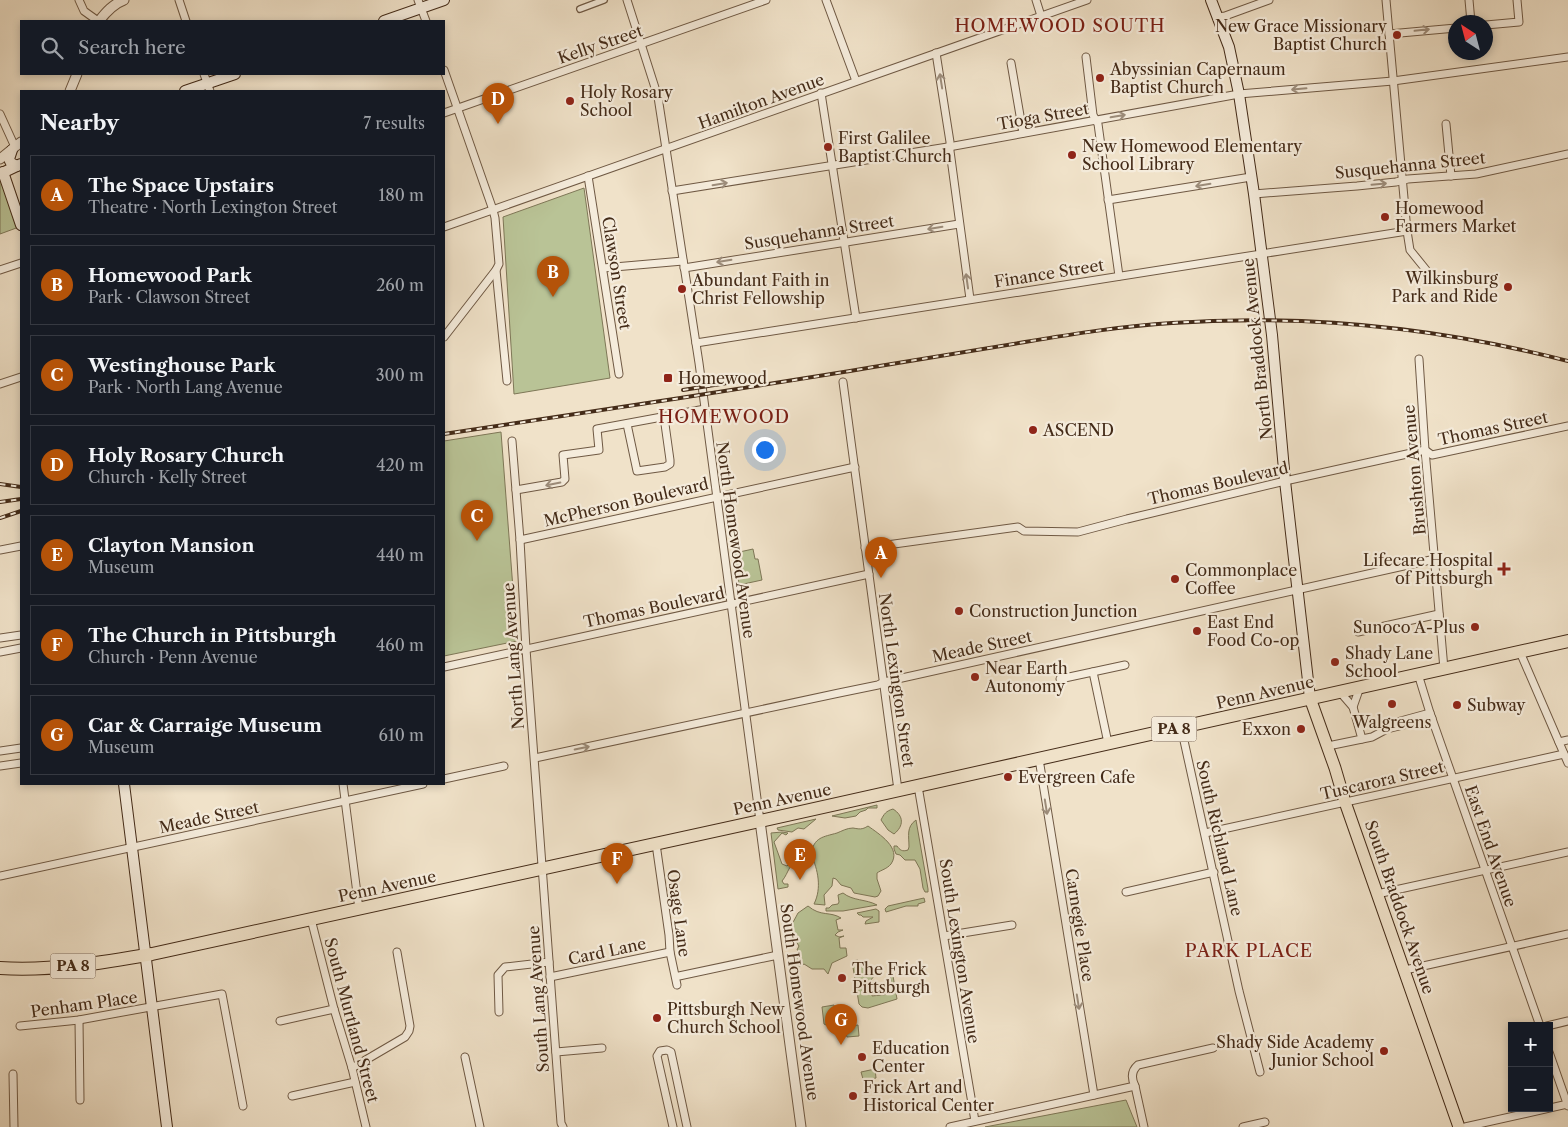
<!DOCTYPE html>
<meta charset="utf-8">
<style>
body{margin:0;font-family:"Libre Caslon Text",serif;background:#20242c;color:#f1f3f6}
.controls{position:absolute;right:15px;bottom:15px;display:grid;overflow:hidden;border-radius:0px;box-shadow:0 2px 8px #0003}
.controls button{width:45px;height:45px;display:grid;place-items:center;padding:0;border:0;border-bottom:1px solid #363941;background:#171b24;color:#f1f3f6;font:25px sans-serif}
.compass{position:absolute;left:1448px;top:15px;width:45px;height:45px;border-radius:50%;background:#171b24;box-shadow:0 2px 8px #0003;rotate:324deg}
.you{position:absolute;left:764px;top:449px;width:18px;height:18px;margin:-12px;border:4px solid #fff;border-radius:50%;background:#1a73e8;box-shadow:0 0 0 8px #1a73e833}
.badge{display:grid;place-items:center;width:32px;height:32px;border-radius:50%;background:#b45309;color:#fff;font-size:16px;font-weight:700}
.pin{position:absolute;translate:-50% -41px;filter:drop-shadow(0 1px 2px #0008)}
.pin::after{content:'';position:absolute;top:26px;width:18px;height:15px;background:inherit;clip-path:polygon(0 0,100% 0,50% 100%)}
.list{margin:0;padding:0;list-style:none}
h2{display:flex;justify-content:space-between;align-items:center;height:65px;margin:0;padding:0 20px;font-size:21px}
h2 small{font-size:16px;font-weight:400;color:#9ea1a6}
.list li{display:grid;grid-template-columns:32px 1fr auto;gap:15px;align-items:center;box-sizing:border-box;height:80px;margin:0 10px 10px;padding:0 10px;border:1px solid #363941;border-radius:0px}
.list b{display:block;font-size:19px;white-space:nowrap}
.list p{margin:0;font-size:16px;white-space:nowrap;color:#9ea1a6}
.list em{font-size:16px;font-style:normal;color:#9ea1a6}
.icon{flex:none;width:28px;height:28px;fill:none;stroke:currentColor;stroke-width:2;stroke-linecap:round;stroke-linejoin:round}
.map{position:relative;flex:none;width:1568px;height:1127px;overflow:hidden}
.search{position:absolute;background:#171b24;box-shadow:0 2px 8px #0003;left:20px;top:20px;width:425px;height:55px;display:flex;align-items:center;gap:12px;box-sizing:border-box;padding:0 18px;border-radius:0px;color:#9ea1a6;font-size:19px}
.panel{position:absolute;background:#171b24;box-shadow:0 2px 8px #0003;left:20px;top:90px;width:425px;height:695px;border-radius:0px}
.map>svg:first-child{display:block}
.green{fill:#b9c396;stroke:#7e7757}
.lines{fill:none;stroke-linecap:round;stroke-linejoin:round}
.pedestrian-casing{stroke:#6f5944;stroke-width:8}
.minor-casing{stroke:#6f5944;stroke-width:9}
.tertiary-casing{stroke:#6f5944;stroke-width:11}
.secondary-casing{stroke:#442b18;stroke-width:12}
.primary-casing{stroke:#442b18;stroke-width:13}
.trunk-casing{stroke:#442b18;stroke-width:14}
.pedestrian{stroke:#f5ecdc;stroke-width:5.5}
.minor{stroke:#f5ecdc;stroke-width:7}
.tertiary{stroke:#f5ecdc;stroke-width:9}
.secondary{stroke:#f5ecdc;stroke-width:10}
.primary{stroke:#f0e2c9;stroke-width:11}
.trunk{stroke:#f0e2c9;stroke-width:12}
.rail-casing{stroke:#442b18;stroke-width:4}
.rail{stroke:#f5ecdc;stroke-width:2;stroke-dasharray:5.5;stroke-linecap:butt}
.oneway{stroke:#9c8c7a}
.poi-dot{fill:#8f2418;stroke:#f5ecdc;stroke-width:2}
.labels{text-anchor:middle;stroke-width:4.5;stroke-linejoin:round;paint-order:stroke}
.shield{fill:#f5ecdc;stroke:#796553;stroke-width:1}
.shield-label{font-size:15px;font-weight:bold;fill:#442b18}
.poi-label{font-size:16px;fill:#442b18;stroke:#f5ecdc;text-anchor:start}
.street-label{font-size:16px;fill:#442b18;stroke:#f5ecdc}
.neighbourhood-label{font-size:18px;letter-spacing:1px;fill:#7a1f14;stroke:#f5ecdc}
</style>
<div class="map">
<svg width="1568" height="1127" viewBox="0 0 1568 1127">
<rect width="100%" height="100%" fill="#f0e2c9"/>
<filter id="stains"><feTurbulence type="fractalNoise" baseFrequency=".004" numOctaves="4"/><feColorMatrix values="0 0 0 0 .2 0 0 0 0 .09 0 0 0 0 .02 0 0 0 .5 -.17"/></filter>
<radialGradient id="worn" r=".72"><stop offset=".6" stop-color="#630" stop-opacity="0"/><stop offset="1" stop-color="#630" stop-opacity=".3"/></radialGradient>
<g class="green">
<path d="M0 177 19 227 0 234Z"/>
<path d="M584 188 610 378 514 394 503 217Z"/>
<path d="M501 432 517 641 444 656V441Z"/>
<path d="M753 549 755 559H758L762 580 739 585 735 553Z"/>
<path d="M877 805V808H868L866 810 860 812 856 816 845 818 832 816Z"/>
<path d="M893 809C904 816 904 826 894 834L888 830 881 820C884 814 886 811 893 809Z"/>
<path d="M816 819 804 829 798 828 792 832 778 830 777 828Z"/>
<path d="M916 820 928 889V892H925L923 888 920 869 915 860H905L900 855 896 854 894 849V846H897C900 850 902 852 908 850L909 847C909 836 906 827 916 820Z"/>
<path d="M868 826C879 834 902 848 891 864 887 869 881 870 877 873V879L881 891 878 896 875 897 854 893 851 888 841 885 836 879 833 878 832 886 824 895 825 905 814 904C822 888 818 870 811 854 814 837 823 837 837 833 842 831 847 828 853 828 859 829 862 830 868 826Z"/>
<path d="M782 832 788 833 786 835 782 833 774 842 782 864 787 866 791 862 787 853 793 842 805 849 811 860 804 861 802 858C789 861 789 873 782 881L784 884H788V887L778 889 771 833Z"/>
<path d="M843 893C853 901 866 899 877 905L843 911H826V908H829L832 905 838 904 839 902 838 895Z"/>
<path d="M924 898 925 902 918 904V906H906L886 912 885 909 888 906Z"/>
<path d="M808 906C821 917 830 911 841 918L836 920 838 930H843L838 932 835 935 839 937 844 936 839 938 840 948H846L847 956 832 963 828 974 824 969H812L804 964 797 968 793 958 800 953 797 950 799 946 790 932V928L798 913Z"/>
<path d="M876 909 879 911V922L865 924 866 921 873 917H863L861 915H859L857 913Z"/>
<path d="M858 960 861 964 876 968 874 970 875 975 870 981 872 996 890 994 892 991 890 975H892L893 976 897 999 868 1008 862 1007 859 1004 852 961Z"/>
<path d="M834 1005 838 1024 826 1025 824 1024 822 1007Z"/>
<path d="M858 1025 859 1036 847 1037 844 1027Z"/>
<path d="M875 1069 876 1078 866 1080 863 1079 861 1072Z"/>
<path d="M1126 1100 1137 1127H985Z"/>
</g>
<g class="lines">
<defs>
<path id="pedestrian" d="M580 9 604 0"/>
<g id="minor">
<path d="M79 0 84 11 98 21"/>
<path d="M179 0 186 21"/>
<path d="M418 0 426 21"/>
<path d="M627 0 658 97 699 363 760 821"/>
<path d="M826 0 856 81"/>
<path d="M1036 0 1041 16"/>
<path d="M1386 0 1407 231 1410 250 1427 271"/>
<path d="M1469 0 1471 22"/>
<path d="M1218 17 1225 16 1269 0"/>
<path d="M1486 25 1519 22 1517 0"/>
<path d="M1389 34 1456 28"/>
<path d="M936 53 950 142V151L970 299"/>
<path d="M1086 57 1093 115 1098 124 1119 276"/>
<path d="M1011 63 1023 133"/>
<path d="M444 70 493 210 495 218 499 264 496 270 507 381"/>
<path d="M204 74 210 91"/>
<path d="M821 93 856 318"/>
<path d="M444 113 766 0"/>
<path d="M0 114 15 147"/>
<path d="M1446 124 1451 176"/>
<path d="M588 176 619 374"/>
<path d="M672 191 954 146 1239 94 1393 81 1568 57"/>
<path d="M1254 194 1357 186 1396 182 1408 179 1476 174 1568 154"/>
<path d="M1108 200 1251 177"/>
<path d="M444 227 1087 0"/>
<path d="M603 268 683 261"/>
<path d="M684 268 959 224"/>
<path d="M0 270 21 263"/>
<path d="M444 337 496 270"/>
<path d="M696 343 1407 231"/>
<path d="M1419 359 1425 450 1444 669"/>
<path d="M843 382 898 790"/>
<path d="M0 384 21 377"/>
<path d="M627 424 637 471 665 467 670 464V460L664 417"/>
<path d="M512 441 520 540 526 649 561 1123 563 1127"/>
<path d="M516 490 562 482 565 479 563 455 599 450 597 429 705 409"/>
<path d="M520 540 855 467"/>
<path d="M865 548 1018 527 1024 531 1078 532 1127 519 1285 481 1425 450 1432 455 1568 426"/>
<path d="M0 550 21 546"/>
<path d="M1358 632 1439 614"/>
<path d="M0 638 21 635"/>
<path d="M0 652 21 648"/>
<path d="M1520 652 1568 763"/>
<path d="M444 667 869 574"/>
<path d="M1093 672 1108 743"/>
<path d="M1418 674 1430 713 1540 1026"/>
<path d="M1060 679 1125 665"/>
<path d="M1340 692 1353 707 1362 739"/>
<path d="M1353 707 1360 687"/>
<path d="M1397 722 1430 713"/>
<path d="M1181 727 1239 991 1260 1072"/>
<path d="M1559 742 1568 740"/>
<path d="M1328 746 1372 737 1387 729 1432 718"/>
<path d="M0 751 21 748"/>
<path d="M535 758 839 693 878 685 884 682 1435 559"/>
<path d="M1039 759 1094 1095"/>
<path d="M0 766 21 763"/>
<path d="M444 779 504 766"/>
<path d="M343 784 359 909"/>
<path d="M918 786 975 1121"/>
<path d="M1205 833 1564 754"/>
<path d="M656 844 669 935 670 952 677 985"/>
<path d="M0 876 423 784"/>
<path d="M1126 892 1214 872"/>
<path d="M1377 894 1568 852"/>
<path d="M311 919 334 1009 352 1068 366 1127"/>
<path d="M944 936 1012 925"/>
<path d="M1405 970 1568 934"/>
<path d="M679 976 778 955"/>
<path d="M550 977 670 952"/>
<path d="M499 1012 498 975 505 967 549 962"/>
<path d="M79 1020 80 1100"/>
<path d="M280 1021 334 1009"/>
<path d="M20 1026 79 1020 222 994 243 1106"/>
<path d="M1547 1026 1568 1021"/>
<path d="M556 1052 602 1048"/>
<path d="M1549 1052 1568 1106"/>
<path d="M465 1057 480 1127"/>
<path d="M352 1068 405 1037 409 1031 410 1026 397 952"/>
<path d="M13 1074 14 1127"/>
<path d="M292 1096 355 1082"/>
<path d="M673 1127 657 1056 660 1051 667 1050 671 1052 687 1127"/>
<path d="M950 1127 1135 1086"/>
<path d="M1144 1127 1135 1086C1131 1078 1131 1071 1138 1065L1213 1048"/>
<path d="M1243 1127 1265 1122"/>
<path d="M1465 1127 1568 1104"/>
</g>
<g id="tertiary">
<path d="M99 21C106 12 113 4 124 0"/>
<path d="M70 91 77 74"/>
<path d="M0 159 21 142"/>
<path d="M760 821 801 1127"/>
</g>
<g id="secondary">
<path d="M1211 0 1229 47 1239 94 1254 194 1272 335 1285 481 1310 698"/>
<path d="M384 21 444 0"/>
<path d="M185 91 235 74"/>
<path d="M12 150 9 159 11 163 17 166"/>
<path d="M3 172 21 225"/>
<path d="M0 174 21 164"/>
<path d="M124 784 167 1127"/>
</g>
<path id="primary" d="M1310 698 1335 768 1345 802 1459 1127"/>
<path id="trunk" d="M0 968C51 971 102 963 152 954L760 821 1568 641"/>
</defs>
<use href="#pedestrian" class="pedestrian-casing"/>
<use href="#minor" class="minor-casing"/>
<use href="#tertiary" class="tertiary-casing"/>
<use href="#secondary" class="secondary-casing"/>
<use href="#primary" class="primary-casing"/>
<use href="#trunk" class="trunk-casing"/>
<use href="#pedestrian" class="pedestrian"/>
<use href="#minor" class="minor"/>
<use href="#tertiary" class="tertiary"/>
<use href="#secondary" class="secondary"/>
<use href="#primary" class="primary"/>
<use href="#trunk" class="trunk"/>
<defs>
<g id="rail">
<path d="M683 390 733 382"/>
<path d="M444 434C579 414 715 393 850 371 908 361 966 352 1025 342 1073 334 1122 326 1172 323 1304 314 1440 328 1568 361"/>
<path d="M0 484 21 487"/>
<path d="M0 502 21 499"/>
<path d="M0 518 21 511"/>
</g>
</defs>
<use href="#rail" class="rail-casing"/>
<use href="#rail" class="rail"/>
</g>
<defs><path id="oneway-shaft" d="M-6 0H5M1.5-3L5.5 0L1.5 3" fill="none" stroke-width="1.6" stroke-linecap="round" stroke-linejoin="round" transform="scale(1.25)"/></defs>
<g class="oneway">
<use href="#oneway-shaft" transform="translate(1422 30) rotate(-6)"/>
<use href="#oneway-shaft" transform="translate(941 81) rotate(-99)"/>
<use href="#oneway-shaft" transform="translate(1299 89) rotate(175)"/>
<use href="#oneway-shaft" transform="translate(1118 116) rotate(-10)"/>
<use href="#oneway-shaft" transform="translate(720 184) rotate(-9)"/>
<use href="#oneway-shaft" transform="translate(1379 184) rotate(-5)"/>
<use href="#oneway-shaft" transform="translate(1203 185) rotate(171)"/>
<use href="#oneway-shaft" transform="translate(935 228) rotate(171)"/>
<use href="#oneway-shaft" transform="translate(724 261) rotate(171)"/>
<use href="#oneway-shaft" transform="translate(967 281) rotate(-98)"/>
<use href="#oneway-shaft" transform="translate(553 484) rotate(169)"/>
<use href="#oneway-shaft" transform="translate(582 748) rotate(-12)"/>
<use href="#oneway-shaft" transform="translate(1046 807) rotate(81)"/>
<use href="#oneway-shaft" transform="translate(1078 1002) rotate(81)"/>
</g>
<g class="poi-dot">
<circle cx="1397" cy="35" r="5"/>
<circle cx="1100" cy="78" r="5"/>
<circle cx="570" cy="101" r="5"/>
<circle cx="828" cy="147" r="5"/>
<circle cx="1072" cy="155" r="5"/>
<circle cx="1385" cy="217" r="5"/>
<circle cx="1508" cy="287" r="5"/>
<circle cx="682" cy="289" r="5"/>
<rect x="663" y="373" width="10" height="10" rx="2.5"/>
<circle cx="1033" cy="430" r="5"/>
<path d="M1501.5 561.5h5v5h5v5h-5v5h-5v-5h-5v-5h5z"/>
<circle cx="1175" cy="579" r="5"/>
<circle cx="959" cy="611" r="5"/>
<circle cx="1475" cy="627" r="5"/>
<circle cx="1197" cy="631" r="5"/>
<circle cx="1335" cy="662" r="5"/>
<circle cx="975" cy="677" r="5"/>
<circle cx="1392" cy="704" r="5"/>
<circle cx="1457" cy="705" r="5"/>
<circle cx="1301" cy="729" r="5"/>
<circle cx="1008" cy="777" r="5"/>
<circle cx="842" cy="978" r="5"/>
<circle cx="657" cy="1018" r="5"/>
<circle cx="1384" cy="1051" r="5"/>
<circle cx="862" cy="1057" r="5"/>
<circle cx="853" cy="1096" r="5"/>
</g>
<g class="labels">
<g class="shield">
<rect x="1151.5" y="716.5" width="45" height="25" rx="4"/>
<rect x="50.5" y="953.5" width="45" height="25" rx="4"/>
</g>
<g class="shield-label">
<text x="1174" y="734">PA 8</text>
<text x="73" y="971">PA 8</text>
</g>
<g class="poi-label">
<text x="1387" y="32" text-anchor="end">New Grace Missionary<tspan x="1387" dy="18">Baptist Church</tspan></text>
<text x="1110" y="75">Abyssinian Capernaum<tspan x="1110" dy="18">Baptist Church</tspan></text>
<text x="580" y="98">Holy Rosary<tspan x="580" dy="18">School</tspan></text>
<text x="838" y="144">First Galilee<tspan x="838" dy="18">Baptist Church</tspan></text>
<text x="1082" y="152">New Homewood Elementary<tspan x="1082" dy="18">School Library</tspan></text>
<text x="1395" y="214">Homewood<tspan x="1395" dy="18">Farmers Market</tspan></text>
<text x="1498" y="284" text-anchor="end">Wilkinsburg<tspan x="1498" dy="18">Park and Ride</tspan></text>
<text x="692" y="286">Abundant Faith in<tspan x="692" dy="18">Christ Fellowship</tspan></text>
<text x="678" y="384">Homewood</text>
<text x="1043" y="436">ASCEND</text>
<text x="1493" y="566" text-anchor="end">Lifecare Hospital<tspan x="1493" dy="18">of Pittsburgh</tspan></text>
<text x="1185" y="576">Commonplace<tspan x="1185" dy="18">Coffee</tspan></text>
<text x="969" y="617">Construction Junction</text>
<text x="1207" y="628">East End<tspan x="1207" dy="18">Food Co-op</tspan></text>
<text x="1465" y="633" text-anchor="end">Sunoco A-Plus</text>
<text x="1345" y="659">Shady Lane<tspan x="1345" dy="18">School</tspan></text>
<text x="985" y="674">Near Earth<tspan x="985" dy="18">Autonomy</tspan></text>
<text x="1467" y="711">Subway</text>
<text x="1392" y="728" text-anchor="middle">Walgreens</text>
<text x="1291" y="735" text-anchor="end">Exxon</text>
<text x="1018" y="783">Evergreen Cafe</text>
<text x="852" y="975">The Frick<tspan x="852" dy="18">Pittsburgh</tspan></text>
<text x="667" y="1015">Pittsburgh New<tspan x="667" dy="18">Church School</tspan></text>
<text x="1374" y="1048" text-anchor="end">Shady Side Academy<tspan x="1374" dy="18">Junior School</tspan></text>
<text x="872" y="1054">Education<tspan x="872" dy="18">Center</tspan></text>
<text x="863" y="1093">Frick Art and<tspan x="863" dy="18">Historical Center</tspan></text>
</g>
<g class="street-label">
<text transform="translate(600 44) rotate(-19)" y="6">Kelly Street</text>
<text transform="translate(761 101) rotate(-20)" y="6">Hamilton Avenue</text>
<text transform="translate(1043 116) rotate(-10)" y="6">Tioga Street</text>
<text transform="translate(1410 165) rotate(-6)" y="6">Susquehanna Street</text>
<text transform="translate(819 232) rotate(-9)" y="6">Susquehanna Street</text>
<text transform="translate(617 273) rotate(81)" y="6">Clawson Street</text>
<text transform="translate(1049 273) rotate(-9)" y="6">Finance Street</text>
<text transform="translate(1257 349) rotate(-96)" y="6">North Braddock Avenue</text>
<text transform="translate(1493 428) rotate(-12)" y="6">Thomas Street</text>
<text transform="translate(1414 470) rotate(-95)" y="6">Brushton Avenue</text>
<text transform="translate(1218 483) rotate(-13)" y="6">Thomas Boulevard</text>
<text transform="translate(626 502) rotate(-13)" y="6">McPherson Boulevard</text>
<text transform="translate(736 540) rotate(82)" y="6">North Homewood Avenue</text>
<text transform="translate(654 607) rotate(-12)" y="6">Thomas Boulevard</text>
<text transform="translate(982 646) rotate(-12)" y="6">Meade Street</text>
<text transform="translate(513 656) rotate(-94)" y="6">North Lang Avenue</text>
<text transform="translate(897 680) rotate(82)" y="6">North Lexington Street</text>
<text transform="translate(1265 692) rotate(-13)" y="6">Penn Avenue</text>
<text transform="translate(1382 780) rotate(-13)" y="6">Tuscarora Street</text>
<text transform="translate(782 799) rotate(-12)" y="6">Penn Avenue</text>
<text transform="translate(209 817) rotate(-12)" y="6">Meade Street</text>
<text transform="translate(1220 838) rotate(77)" y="6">South Richland Lane</text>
<text transform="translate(1491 846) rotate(71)" y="6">East End Avenue</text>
<text transform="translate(387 886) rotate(-12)" y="6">Penn Avenue</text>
<text transform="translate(1400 907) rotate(71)" y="6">South Braddock Avenue</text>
<text transform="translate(679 913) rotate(82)" y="6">Osage Lane</text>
<text transform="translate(1080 925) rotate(81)" y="6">Carnegie Place</text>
<text transform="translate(607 951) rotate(-12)" y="6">Card Lane</text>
<text transform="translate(960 951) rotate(81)" y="6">South Lexington Avenue</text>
<text transform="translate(538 999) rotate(-94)" y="6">South Lang Avenue</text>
<text transform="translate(800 1002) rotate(82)" y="6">South Homewood Avenue</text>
<text transform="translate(84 1004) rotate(-8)" y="6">Penham Place</text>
<text transform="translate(352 1020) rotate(75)" y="6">South Murtland Street</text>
</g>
<g class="neighbourhood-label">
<text x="1060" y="32">HOMEWOOD SOUTH</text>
<text x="724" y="423">HOMEWOOD</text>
<text x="1249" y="957">PARK PLACE</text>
</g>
</g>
<rect width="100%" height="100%" filter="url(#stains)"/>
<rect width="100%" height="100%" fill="url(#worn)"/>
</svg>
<div class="controls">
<button>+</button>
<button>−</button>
</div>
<svg class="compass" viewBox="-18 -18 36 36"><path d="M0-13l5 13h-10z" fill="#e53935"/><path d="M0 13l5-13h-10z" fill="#9ea1a6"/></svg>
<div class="you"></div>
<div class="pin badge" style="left:881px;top:578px">A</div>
<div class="pin badge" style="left:553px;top:297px">B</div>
<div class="pin badge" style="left:477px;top:541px">C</div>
<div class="pin badge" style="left:498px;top:124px">D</div>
<div class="pin badge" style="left:800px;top:880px">E</div>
<div class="pin badge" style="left:617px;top:884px">F</div>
<div class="pin badge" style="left:841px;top:1045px">G</div>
<div class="search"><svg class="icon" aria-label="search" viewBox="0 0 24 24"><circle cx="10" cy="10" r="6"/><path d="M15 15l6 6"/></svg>Search here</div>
<section class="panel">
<h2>Nearby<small>7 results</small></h2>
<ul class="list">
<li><span class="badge">A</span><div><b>The Space Upstairs</b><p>Theatre · North Lexington Street</p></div><em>180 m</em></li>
<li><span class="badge">B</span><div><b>Homewood Park</b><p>Park · Clawson Street</p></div><em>260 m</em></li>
<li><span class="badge">C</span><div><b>Westinghouse Park</b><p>Park · North Lang Avenue</p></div><em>300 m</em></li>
<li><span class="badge">D</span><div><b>Holy Rosary Church</b><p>Church · Kelly Street</p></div><em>420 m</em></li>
<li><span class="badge">E</span><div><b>Clayton Mansion</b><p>Museum</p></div><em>440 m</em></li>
<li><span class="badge">F</span><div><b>The Church in Pittsburgh</b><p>Church · Penn Avenue</p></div><em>460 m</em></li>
<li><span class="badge">G</span><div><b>Car &amp; Carraige Museum</b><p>Museum</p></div><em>610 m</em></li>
</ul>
</section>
</div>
